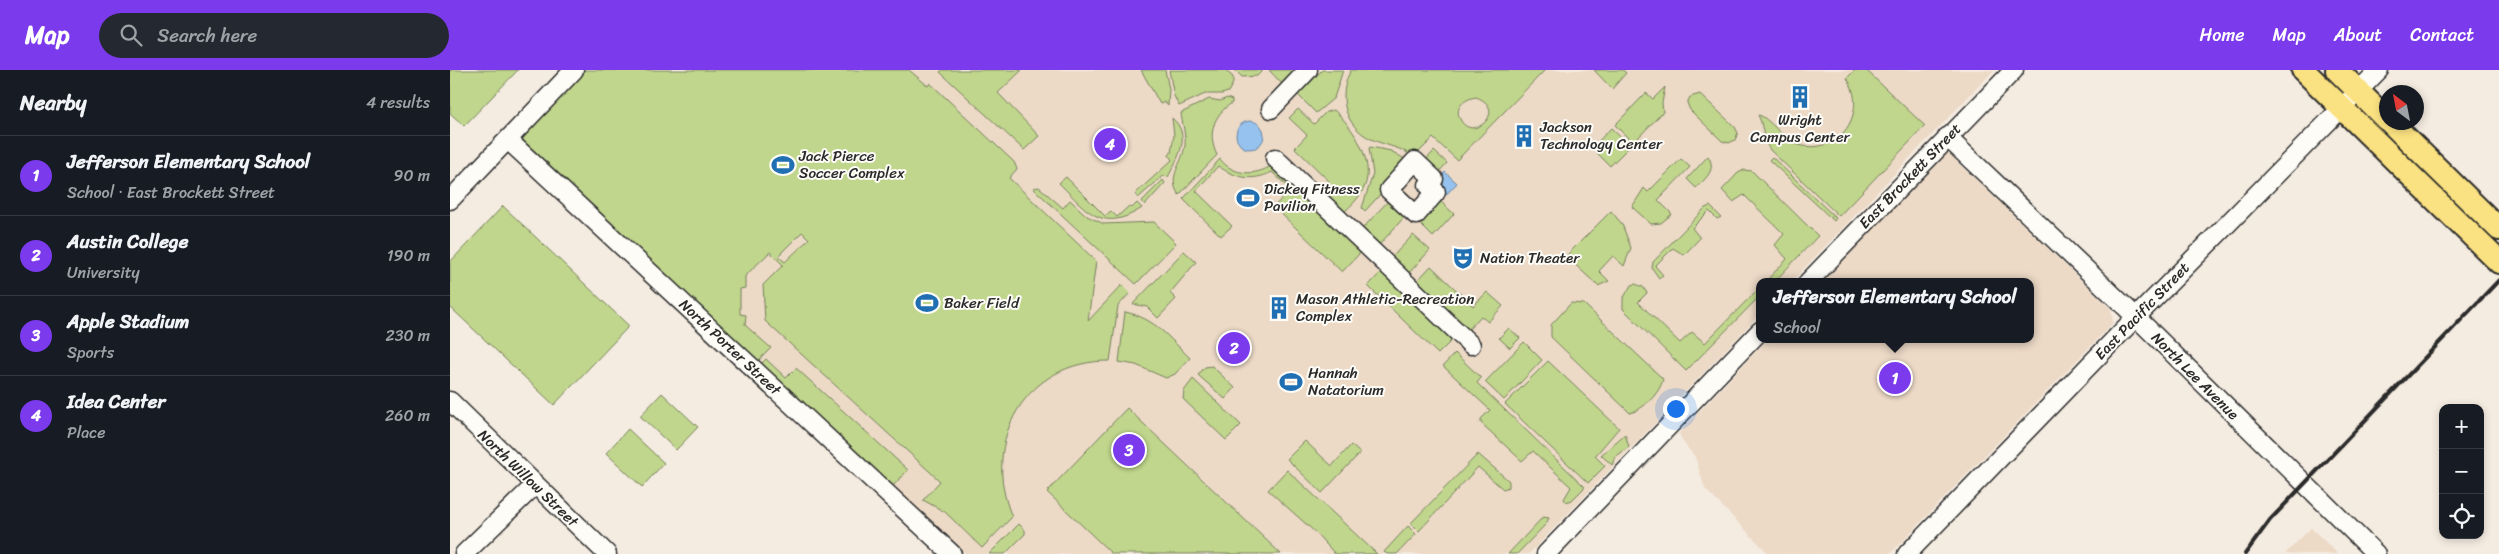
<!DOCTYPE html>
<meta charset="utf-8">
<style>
body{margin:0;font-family:Sriracha,sans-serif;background:#242831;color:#f1f3f6}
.controls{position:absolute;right:15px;bottom:15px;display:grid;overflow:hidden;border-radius:10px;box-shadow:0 2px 8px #0003}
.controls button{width:45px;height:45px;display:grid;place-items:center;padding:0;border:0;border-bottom:1px solid #363941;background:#171b24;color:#f1f3f6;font:25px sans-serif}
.compass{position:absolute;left:1929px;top:15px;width:45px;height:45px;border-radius:50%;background:#171b24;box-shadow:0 2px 8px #0003;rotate:328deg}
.you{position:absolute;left:1225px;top:338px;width:18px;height:18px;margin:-12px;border:4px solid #fff;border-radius:50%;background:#1a73e8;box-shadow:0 0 0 8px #1a73e833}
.badge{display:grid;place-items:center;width:32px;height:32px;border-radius:50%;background:#7c3aed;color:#fff;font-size:16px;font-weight:700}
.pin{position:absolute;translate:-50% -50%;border:2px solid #fff;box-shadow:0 1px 5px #0006}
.popup{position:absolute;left:1306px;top:208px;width:278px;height:65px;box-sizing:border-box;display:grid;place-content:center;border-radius:10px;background:#171b24;filter:drop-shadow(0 1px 4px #0005);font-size:16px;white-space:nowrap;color:#9ea1a6}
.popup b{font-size:19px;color:#f1f3f6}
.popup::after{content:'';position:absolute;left:50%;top:100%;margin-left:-10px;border:10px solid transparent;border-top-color:#171b24}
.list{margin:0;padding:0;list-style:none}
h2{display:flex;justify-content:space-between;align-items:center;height:65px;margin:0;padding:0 20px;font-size:21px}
h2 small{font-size:16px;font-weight:400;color:#9ea1a6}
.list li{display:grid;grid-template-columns:32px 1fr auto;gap:15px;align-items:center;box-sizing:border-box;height:80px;padding:0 20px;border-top:1px solid #363941}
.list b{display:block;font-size:19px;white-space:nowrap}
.list p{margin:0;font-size:16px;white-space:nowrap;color:#9ea1a6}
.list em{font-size:16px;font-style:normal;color:#9ea1a6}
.icon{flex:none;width:28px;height:28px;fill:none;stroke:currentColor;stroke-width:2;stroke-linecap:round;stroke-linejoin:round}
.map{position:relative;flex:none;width:2049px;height:484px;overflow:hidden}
header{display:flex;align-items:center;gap:30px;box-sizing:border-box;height:70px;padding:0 25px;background:#7c3aed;color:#fff}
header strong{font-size:24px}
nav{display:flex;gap:28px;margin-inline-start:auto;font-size:18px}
.search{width:350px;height:45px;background:#242831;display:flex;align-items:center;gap:12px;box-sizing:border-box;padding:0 18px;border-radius:28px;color:#9ea1a6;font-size:19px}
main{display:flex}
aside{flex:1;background:#171b24}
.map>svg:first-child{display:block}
.built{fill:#ecd9c6}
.green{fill:#c0d68c;stroke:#76805c;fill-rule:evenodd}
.water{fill:#96c2ef;stroke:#6b86a1}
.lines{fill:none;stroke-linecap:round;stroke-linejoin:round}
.minor-casing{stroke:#2b2b2b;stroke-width:21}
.major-casing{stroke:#2b2b2b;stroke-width:26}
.minor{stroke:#fdfcf7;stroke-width:18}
.major{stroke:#fae181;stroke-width:22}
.rail{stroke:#2b2b2b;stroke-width:4}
.labels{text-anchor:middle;stroke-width:4;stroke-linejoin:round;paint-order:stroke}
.poi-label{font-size:15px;fill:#2b2b2b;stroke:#fdfcf7;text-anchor:start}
.street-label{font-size:15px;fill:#2b2b2b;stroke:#fdfcf7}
</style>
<header>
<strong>Map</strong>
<div class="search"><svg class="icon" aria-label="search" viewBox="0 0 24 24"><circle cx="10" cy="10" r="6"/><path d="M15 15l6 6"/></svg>Search here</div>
<nav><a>Home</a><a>Map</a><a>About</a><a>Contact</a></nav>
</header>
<main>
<aside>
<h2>Nearby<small>4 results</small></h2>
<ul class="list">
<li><span class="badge">1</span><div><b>Jefferson Elementary School</b><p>School · East Brockett Street</p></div><em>90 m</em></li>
<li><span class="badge">2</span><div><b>Austin College</b><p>University</p></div><em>190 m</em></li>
<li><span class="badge">3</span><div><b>Apple Stadium</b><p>Sports</p></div><em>230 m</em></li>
<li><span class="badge">4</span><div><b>Idea Center</b><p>Place</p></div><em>260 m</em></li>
</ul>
</aside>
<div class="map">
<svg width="2049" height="484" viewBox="0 0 2049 484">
<rect width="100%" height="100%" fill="#f5ece1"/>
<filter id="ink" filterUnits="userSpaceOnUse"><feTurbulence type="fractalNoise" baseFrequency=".02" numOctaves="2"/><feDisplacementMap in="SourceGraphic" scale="10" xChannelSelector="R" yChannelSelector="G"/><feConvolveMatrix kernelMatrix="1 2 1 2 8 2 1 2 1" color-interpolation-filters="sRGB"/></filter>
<g filter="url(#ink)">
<g class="built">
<path d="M134 0H1544L1341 212H1310V244L1079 484H516L65 72Z"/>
<path d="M1496 81 1661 239 1663 253 1440 484H1319L1255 419 1245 387 1232 371 1229 363 1318 269H1580V212H1372Z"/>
<path d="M1861 458 1888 484H1835Z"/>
</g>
<g class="green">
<path d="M0 0H68L14 56 0 43Z"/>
<path d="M135 0H459L478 16 480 13 564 92 567 99 559 108 646 191 638 251 672 215 680 223 668 236 660 291C575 290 530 372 562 447L532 478 495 442 473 430 490 411 315 251 313 215 333 195 320 182 295 206V218L290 219V244L296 245 295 255 321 278 307 292 73 74V65L76 62ZM352 162 359 169 335 192 328 186Z"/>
<path d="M492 0H572L548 23 589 66 574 80 490 2Z"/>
<path d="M691 0H715L719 19 718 36 715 32 710 34Z"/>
<path d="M719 0H775L783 7V13L778 22 772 24H755L729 36 724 26Z"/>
<path d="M785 0H813L807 6 792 7Z"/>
<path d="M819 0H847L833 15Z"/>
<path d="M872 0H893L884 28 866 43 848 25Z"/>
<path d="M901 0H1095L1007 90 983 68 964 87C951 77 936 76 921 69 894 56 887 25 901 0ZM1026 27C1060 39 1022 74 1010 49 1004 36 1015 29 1026 27Z"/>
<path d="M1144 0H1173L1176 3 1162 19Z"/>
<path d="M1405 0H1416L1475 56 1389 146 1320 80C1312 68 1314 56 1308 45 1318 46 1334 71 1349 75 1390 86 1419 42 1397 8Z"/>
<path d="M1215 17 1212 33 1213 42 1183 73 1165 55 1196 23 1203 29Z"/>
<path d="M1250 24 1285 57 1288 63 1285 70 1279 73 1272 71 1240 40 1237 33 1240 27Z"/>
<path d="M777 28 782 30V33C763 45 757 65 767 85L729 125C716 107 733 94 735 75 736 65 732 53 731 43L759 29 770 31Z"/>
<path d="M848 39 864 54 876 42 884 40C903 57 926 92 914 118 909 128 902 135 894 142L871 120 879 111 845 78 857 65 839 48Z"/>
<path d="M722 48C742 65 728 88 718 107L713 106 688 128 685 124 722 90 719 85 721 83 724 65Z"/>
<path d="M1161 58 1180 76 1160 96 1146 82 1144 76Z"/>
<path d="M921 77 941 81 960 92 915 141 912 138 923 104 919 78Z"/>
<path d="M984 81 997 93 986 105 973 93Z"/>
<path d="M1258 86C1267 100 1256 108 1246 118L1237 109Z"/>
<path d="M1322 87 1386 148 1384 151 1319 90Z"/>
<path d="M770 89C783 106 805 106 821 96L911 182 892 202 824 137 840 119 822 102C802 112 786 108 768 96L746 121 782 156 771 166 733 129Z"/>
<path d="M1231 89 1240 97 1208 130 1222 144 1211 153 1201 154 1182 137 1194 118 1198 122Z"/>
<path d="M1294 100 1302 101 1368 166 1324 212H1315L1337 189 1325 175 1334 164 1294 125 1283 132 1272 120 1288 103Z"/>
<path d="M616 107 655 146 661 141 667 147 679 136 682 138 687 133 692 138C652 164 637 141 609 113Z"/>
<path d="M713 110 715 113 695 135 692 131Z"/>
<path d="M589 117 613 138 620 130 637 146 654 154 704 152 726 173 686 214 583 118Z"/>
<path d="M941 128 958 143 929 175 912 159Z"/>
<path d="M988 129 1004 144 983 167 967 151Z"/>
<path d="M53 136 179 256 104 335 0 237V192Z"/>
<path d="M1260 136 1271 147 1267 149 1259 141 1242 158 1250 168 1234 185 1223 178 1205 196 1213 205 1209 208 1202 198 1203 192 1255 138Z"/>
<path d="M1161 141 1172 154 1181 178 1174 196 1163 186 1149 201 1159 211 1148 216 1116 186Z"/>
<path d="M963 165 980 180 959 203 942 187Z"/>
<path d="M734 181 746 192 720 223 726 229 708 248 697 237 683 234Z"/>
<path d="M981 196 1023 236 1037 222 1053 236 1038 252 1031 246 1018 260 967 211Z"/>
<path d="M931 202 1002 270 988 284 918 216Z"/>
<path d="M1185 214 1193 217 1197 223 1188 232 1230 273 1242 262 1255 273 1310 217V226L1236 301 1173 239V229L1181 215Z"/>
<path d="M1121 233 1134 234 1213 309C1210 323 1194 339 1180 343L1101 267V255Z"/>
<path d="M675 242C705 248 719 268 740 288L725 304 716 308 686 295 669 292Z"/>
<path d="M1059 258 1070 268 1060 278 1049 268Z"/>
<path d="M1074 272 1092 290 1054 330 1035 312Z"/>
<path d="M1005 283 1031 308 1027 313 1135 417 1122 430 1116 432 1114 429 1121 417 1083 381 1072 391 1031 353V349L1040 340 993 296Z"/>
<path d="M316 289 336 308 346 298 458 400 442 417 311 294Z"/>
<path d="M1098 291 1169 358 1145 386 1155 396 1138 413 1055 334Z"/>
<path d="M762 296 785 318 775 329 748 305 755 297Z"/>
<path d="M743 309 791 355 776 370 733 329 734 321Z"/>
<path d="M212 323 248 357 226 380 190 346Z"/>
<path d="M677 338 831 484H662L597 422Z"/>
<path d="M178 359 214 393 192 417 156 383Z"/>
<path d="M1175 364 1179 377 1165 387 1162 395 1151 385Z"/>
<path d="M855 371 882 396 901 375 910 383 872 423 837 389Z"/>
<path d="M1028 384 1059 411V417L1053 419 1028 397 969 461 961 453Z"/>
<path d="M837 400 927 484H885L866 463 818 420Z"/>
<path d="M1093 447 1099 448 1096 454 1067 484H1058Z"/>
<path d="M569 454 575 460V464L555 484H539Z"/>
<path d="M958 456 966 464 947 484H937L934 482Z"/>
</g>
<g class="water">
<circle cx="800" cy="65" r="14"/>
<path d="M995 102 1007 113 995 126 983 114Z"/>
</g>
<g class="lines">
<defs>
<g id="minor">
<path d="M821 39 858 0"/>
<path d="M1497 67 1686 247 1926 484"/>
<path d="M58 70 502 484"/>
<path d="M825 88 1021 275"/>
<path d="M965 91 984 109 978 115 986 122 966 145 939 120Z"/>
<path d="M0 130 124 0"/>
<path d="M1358 212 1564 0"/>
<path d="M0 331 157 484"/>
<path d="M14 484 85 415"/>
<path d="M1096 484 1310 261"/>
<path d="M1457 484 1686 247 1929 0"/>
</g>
<g id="major">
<path d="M1853 0 2049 192"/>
<path d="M1887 0 1936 49"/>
<path d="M1940 52 2049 159"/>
</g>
</defs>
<use href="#minor" class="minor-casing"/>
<use href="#major" class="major-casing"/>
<use href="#minor" class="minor"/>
<use href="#major" class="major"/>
<path class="rail" d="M1795 484 1820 450 2049 210"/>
</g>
</g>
<defs>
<symbol id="building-bare" viewBox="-9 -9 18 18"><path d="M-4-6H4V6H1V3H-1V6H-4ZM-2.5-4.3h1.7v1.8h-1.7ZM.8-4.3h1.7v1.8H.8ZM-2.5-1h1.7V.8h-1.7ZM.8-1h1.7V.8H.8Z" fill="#1f6fb2" stroke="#fdfcf7" stroke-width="2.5" paint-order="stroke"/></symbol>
<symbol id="stadium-bare" viewBox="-9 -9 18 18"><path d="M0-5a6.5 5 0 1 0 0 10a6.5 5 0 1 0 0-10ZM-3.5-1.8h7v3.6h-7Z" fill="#1f6fb2" stroke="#fdfcf7" stroke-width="2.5" paint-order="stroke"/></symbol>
<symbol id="theatre-bare" viewBox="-9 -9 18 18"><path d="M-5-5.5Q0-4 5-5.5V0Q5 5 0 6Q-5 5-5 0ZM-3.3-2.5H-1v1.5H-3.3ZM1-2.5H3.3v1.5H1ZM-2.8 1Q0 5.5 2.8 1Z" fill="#1f6fb2" stroke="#fdfcf7" stroke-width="2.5" paint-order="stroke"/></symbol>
</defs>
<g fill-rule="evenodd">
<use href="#building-bare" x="1334" y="11" width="32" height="32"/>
<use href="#building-bare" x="1058" y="50" width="32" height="32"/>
<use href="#stadium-bare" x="317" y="79" width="32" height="32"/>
<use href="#stadium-bare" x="782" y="112" width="32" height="32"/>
<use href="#theatre-bare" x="997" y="172" width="32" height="32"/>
<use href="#stadium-bare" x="461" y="217" width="32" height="32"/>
<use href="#building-bare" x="813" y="222" width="32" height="32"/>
<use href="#stadium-bare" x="825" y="296" width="32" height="32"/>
</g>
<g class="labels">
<g class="poi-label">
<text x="1350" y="55" text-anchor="middle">Wright<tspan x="1350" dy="17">Campus Center</tspan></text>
<text x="1090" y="62">Jackson<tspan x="1090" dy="17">Technology Center</tspan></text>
<text x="349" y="91">Jack Pierce<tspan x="349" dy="17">Soccer Complex</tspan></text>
<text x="814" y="124">Dickey Fitness<tspan x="814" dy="17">Pavilion</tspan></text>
<text x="1030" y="193">Nation Theater</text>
<text x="846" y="234">Mason Athletic-Recreation<tspan x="846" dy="17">Complex</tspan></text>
<text x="494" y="238">Baker Field</text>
<text x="858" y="308">Hannah<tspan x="858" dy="17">Natatorium</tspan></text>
</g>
<g class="street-label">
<text transform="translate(1460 106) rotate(-46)" y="5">East Brockett Street</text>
<text transform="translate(1692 241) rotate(-46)" y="5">East Pacific Street</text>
<text transform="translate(280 277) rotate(43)" y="5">North Porter Street</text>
<text transform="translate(1745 306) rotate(45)" y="5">North Lee Avenue</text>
<text transform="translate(78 408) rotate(44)" y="5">North Willow Street</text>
</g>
</g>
</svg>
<div class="controls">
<button>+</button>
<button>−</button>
<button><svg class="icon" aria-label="locate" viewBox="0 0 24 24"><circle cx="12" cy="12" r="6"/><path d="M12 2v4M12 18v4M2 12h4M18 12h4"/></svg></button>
</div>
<svg class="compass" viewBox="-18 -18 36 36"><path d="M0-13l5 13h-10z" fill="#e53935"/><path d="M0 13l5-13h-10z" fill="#9ea1a6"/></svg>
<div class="you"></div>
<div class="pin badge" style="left:1445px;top:308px">1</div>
<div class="popup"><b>Jefferson Elementary School</b>School</div>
<div class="pin badge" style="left:784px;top:278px">2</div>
<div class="pin badge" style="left:679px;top:380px">3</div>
<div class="pin badge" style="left:660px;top:74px">4</div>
</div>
</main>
